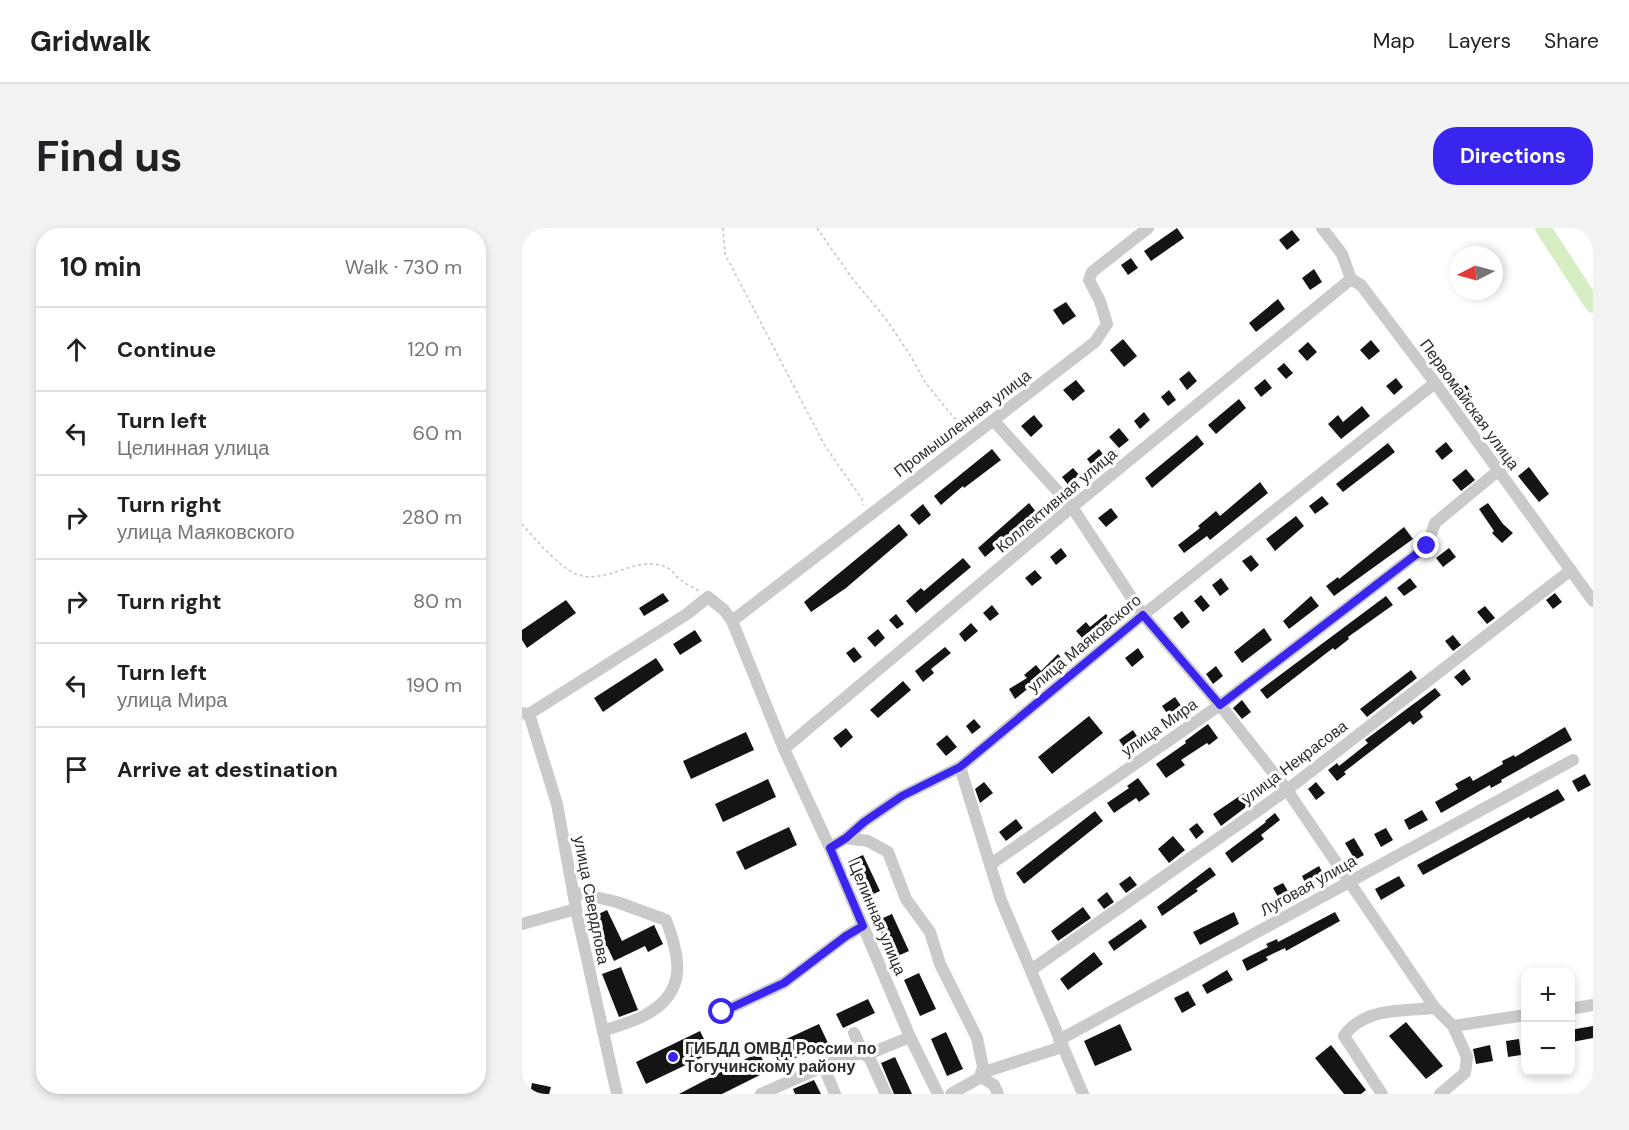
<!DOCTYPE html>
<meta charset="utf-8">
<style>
body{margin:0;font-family:"DM Sans",sans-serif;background:#f2f2f2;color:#202124}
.controls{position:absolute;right:18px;bottom:18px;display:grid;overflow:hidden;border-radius:12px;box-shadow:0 3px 9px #0003}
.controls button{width:54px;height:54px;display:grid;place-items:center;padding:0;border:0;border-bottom:2px solid #e0e0e0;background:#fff;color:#202124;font:30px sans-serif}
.compass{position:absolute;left:927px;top:18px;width:54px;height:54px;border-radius:50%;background:#fff;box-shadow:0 3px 9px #0003;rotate:264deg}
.stop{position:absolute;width:18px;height:18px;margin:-14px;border:4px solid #3925ee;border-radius:50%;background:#fff}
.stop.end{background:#3925ee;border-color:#fff;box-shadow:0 2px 6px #0008}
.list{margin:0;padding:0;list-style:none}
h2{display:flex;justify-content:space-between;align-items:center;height:78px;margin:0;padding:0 24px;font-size:26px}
h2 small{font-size:20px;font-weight:400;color:#757577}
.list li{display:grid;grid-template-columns:39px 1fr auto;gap:18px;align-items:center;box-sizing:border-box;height:84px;padding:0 24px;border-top:2px solid #e0e0e0}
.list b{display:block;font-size:22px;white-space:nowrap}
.list p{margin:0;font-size:20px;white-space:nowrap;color:#757577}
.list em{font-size:20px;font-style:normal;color:#757577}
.icon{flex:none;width:33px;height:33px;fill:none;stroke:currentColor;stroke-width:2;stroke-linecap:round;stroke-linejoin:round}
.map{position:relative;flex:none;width:1071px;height:866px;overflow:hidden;border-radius:24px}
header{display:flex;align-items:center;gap:36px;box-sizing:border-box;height:84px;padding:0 30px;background:#fff;border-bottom:2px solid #e0e0e0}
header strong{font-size:28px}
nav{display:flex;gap:33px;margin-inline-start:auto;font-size:21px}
.intro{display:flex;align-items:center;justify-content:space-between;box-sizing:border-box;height:144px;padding:0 36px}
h1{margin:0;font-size:42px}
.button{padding:15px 27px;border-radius:24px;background:#3925ee;color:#fff;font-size:21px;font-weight:700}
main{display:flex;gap:36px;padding:0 36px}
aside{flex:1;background:#fff;border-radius:24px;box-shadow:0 3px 9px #0003}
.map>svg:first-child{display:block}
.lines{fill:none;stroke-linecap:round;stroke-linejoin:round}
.river{stroke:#d6edc4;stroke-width:16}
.building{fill:#141414}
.path{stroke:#c4c4c4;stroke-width:1.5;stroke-dasharray:3 3;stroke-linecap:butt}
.minor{stroke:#cacaca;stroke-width:12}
.route{stroke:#3925ee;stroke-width:8}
.poi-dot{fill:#3925ee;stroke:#fff;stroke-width:2}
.labels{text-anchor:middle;stroke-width:6;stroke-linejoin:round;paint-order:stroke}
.street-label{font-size:16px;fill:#2d2d2d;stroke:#fff}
.poi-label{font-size:16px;font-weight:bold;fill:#2d2d2d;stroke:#fff;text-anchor:start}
</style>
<header>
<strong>Gridwalk</strong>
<nav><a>Map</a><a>Layers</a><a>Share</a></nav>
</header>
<div class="intro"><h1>Find us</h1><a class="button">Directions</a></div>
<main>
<aside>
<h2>10 min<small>Walk · 730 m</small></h2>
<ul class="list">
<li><svg class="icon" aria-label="ahead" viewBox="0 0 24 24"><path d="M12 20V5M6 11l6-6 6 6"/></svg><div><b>Continue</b></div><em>120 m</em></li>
<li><svg class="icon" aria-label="left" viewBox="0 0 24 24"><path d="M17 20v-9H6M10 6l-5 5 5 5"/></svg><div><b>Turn left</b><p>Целинная улица</p></div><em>60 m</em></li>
<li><svg class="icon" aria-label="right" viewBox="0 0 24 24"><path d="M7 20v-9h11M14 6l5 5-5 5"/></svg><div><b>Turn right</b><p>улица Маяковского</p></div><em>280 m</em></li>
<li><svg class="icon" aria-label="right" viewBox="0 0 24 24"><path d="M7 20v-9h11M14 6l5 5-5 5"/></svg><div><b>Turn right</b></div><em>80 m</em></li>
<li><svg class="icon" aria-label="left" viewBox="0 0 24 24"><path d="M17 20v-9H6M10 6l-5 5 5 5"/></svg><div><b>Turn left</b><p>улица Мира</p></div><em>190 m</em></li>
<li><svg class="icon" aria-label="arrive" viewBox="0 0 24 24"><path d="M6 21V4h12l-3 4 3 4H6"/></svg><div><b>Arrive at destination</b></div></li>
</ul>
</aside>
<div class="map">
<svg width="1071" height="866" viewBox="0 0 1071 866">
<rect width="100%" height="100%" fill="#fff"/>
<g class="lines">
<path class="river" d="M1021 0 1071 77"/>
</g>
<g class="building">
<path d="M655 0 662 10 629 33 622 23Z"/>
<path d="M770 2 778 12 765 22 757 12Z"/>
<path d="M609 30 616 40 606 47 599 37Z"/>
<path d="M792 41 800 54 788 62 780 50Z"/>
<path d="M756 71 763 81 734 104 727 95Z"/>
<path d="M544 74 554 88 541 97 531 82Z"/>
<path d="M601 111 615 128 602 139 588 122Z"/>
<path d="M849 112 858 123 847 132 838 122Z"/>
<path d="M786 114 795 124 785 133 776 123Z"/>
<path d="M762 135 771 145 764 151 755 141Z"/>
<path d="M667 143 675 153 665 162 657 151Z"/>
<path d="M874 150 881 159 872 167 864 158Z"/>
<path d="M743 151 750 160 739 169 732 160Z"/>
<path d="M554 152 563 163 551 173 541 162Z"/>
<path d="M944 157 951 166 942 175 934 165Z"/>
<path d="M647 162 654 172 646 178 639 169Z"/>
<path d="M717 171 724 180 694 206 686 197Z"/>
<path d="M840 178 848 188 819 211 806 196 816 187 821 194Z"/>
<path d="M622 184 628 192 618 201 612 193Z"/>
<path d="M512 187 521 198 509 209 499 198Z"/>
<path d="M597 200 607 212 597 220 587 209Z"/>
<path d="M675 207 682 216 630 260 623 250Z"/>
<path d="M924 214 931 223 920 232 913 223Z"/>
<path d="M866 215 873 224 821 264 814 256Z"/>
<path d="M470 221 479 232 442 260 441 258 419 277 412 268Z"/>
<path d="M577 221 584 230 572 240 565 231Z"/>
<path d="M1007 239 1027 266 1017 274 996 248Z"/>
<path d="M551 240 559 249 548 259 540 249Z"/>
<path d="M944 241 953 252 939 263 930 252Z"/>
<path d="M738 254 746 265 688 312 685 308 662 325 656 317 678 300 676 298 694 283 698 288Z"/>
<path d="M800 268 807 276 793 286 787 278Z"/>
<path d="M507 275 515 285 463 329 456 320Z"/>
<path d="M966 275 981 296 991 305 980 315 970 305 972 303 957 281Z"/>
<path d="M401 276 409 287 397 297 388 287Z"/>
<path d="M589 280 596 289 584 299 576 290Z"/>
<path d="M774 288 782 298 753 323 744 311Z"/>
<path d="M377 296 386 307 324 360 289 384 282 374Z"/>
<path d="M882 299 891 311 812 368 804 358 816 349 817 351Z"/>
<path d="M539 320 545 328 534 337 528 329Z"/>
<path d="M927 320 934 329 921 339 914 330Z"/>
<path d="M729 327 737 337 729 344 720 333Z"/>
<path d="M441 330 449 339 394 385 384 373 399 360 402 363Z"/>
<path d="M513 342 520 350 510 358 503 350Z"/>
<path d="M699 350 707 361 698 368 690 357Z"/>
<path d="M888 350 895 359 882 368 875 360Z"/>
<path d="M141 365 147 373 122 388 117 380Z"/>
<path d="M1033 365 1040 374 1031 381 1024 372Z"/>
<path d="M679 367 688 378 681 384 672 373Z"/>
<path d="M789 368 797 378 767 401 761 393Z"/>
<path d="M864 368 871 377 826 409 827 411 813 422 811 420 745 471 738 462Z"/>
<path d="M44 372 54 385 5 420 0 412V402Z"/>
<path d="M470 377 477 386 468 393 461 385Z"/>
<path d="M963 378 973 390 965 396 955 384Z"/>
<path d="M660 383 668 394 660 401 651 390Z"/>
<path d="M374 386 382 396 375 401 367 392Z"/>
<path d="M584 386 589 392 563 413 554 403 564 394 568 399Z"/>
<path d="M449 395 456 403 443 414 437 406Z"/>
<path d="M742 400 750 412 720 435 712 424Z"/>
<path d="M356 401 363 410 353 419 345 410Z"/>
<path d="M173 402 180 413 158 427 151 416Z"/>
<path d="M931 407 939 417 931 423 923 413Z"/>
<path d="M332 419 340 429 332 435 324 425Z"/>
<path d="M423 419 429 425 409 441 412 445 401 454 393 443Z"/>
<path d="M616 420 622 429 610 439 603 430Z"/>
<path d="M536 426 541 432 493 471 487 461 505 450 502 447 514 437 519 443Z"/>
<path d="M134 430 142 442 81 484 72 470Z"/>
<path d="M694 438 701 448 691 456 684 446Z"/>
<path d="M942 441 949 451 940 458 932 449Z"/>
<path d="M889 442 895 450 845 489 838 481Z"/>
<path d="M381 453 389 462 356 490 348 482Z"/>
<path d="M913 460 919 467 898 484 901 489 891 497 888 493 822 544 824 546 815 553 806 542 815 535 817 538 846 515 843 512Z"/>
<path d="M653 469 660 479 647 488 640 478Z"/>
<path d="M720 472 729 484 720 491 711 480Z"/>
<path d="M567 488 581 505 530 546 516 529Z"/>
<path d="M452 491 459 499 450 506 444 498Z"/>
<path d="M686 496 696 510 687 517 685 515 659 532 663 537 644 550 634 536 664 515 663 513Z"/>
<path d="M1043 499 1050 512 979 552 980 554 969 560 968 557 919 585 913 574 936 561 933 556 948 548 951 553 981 536 980 533 992 527 993 529Z"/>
<path d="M324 500 331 509 319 520 311 510Z"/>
<path d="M611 502 618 513 604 522 597 512Z"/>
<path d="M224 504 232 522 169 551 161 533Z"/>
<path d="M425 507 435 519 424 528 414 516Z"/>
<path d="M795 512 801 521 793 527 786 519Z"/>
<path d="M1063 546 1069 557 1056 564 1050 553Z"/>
<path d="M616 550 628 566 617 574 614 570 592 585 585 575 607 560 605 558Z"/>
<path d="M246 551 254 569 201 594 193 576Z"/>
<path d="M462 554 471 565 458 575 453 561Z"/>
<path d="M794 554 803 565 794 572 786 561Z"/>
<path d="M1036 561 1043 572 1008 591 1007 589 901 647 895 637Z"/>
<path d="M725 563 732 573 699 598 691 586Z"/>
<path d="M900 582 906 592 887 602 882 592Z"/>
<path d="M573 583 581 593 502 656 494 645Z"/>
<path d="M753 585 758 592 739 607 742 611 710 635 703 625 744 594 743 593Z"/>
<path d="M494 591 501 600 484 613 477 604Z"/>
<path d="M675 595 682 604 674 611 667 601Z"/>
<path d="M267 599 275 617 223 642 214 624Z"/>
<path d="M864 600 871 612 859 619 852 606Z"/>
<path d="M651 608 663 622 647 635 636 621Z"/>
<path d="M832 610 842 627 833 632 823 615Z"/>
<path d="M341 627 358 663 343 670 326 634Z"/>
<path d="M797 638 803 649 785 659 780 648Z"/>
<path d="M688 639 694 647 674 661 676 663 640 688 635 679Z"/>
<path d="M608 648 615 657 604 665 597 656Z"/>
<path d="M877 648 883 658 859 672 853 661Z"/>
<path d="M761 655 769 668 759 674 751 660Z"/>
<path d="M585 664 592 674 582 681 575 672Z"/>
<path d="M561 679 569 690 536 713 529 703Z"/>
<path d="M85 682 100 713 132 697 141 716 126 724 123 718 92 733 85 718 83 719 68 690Z"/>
<path d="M712 684 717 696 678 717 671 704Z"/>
<path d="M813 684 818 693 764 723 763 720 744 729 746 732 725 743 720 732 746 719 744 716 755 711 756 714Z"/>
<path d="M370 686 387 723 371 730 354 693Z"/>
<path d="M619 691 625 699 592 723 586 714Z"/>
<path d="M572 724 581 736 546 762 538 751Z"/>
<path d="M99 739 116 782 97 789 80 746Z"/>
<path d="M705 742 711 752 685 766 680 757Z"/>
<path d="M397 745 414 781 398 788 382 752Z"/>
<path d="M666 763 674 777 660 785 652 770Z"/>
<path d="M346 771 353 785 321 800 314 786Z"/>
<path d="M884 794 921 838 904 851 867 808Z"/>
<path d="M297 796 306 815 258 837 249 818Z"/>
<path d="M598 796 610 822 573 838 562 813Z"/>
<path d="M1071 798V810L1050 814 1048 802Z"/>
<path d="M178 803 189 825 124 856 114 834Z"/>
<path d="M424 804 441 841 425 848 409 811Z"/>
<path d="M997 811 999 827 986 829 984 813Z"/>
<path d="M809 817 844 862 839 866H822L793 830Z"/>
<path d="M968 817 971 833 954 836 951 821Z"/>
<path d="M237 824 246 843 200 866H157Z"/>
<path d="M373 829 390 866H372L359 835Z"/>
<path d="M292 852 299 866H273L271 861Z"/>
<path d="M10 855 29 859 27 866H8Z"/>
</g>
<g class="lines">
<g class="path">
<path d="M201 0 203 26 303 218 340 271 341 277"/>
<path d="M295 0 330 50 364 91 388 127 403 154 432 190 450 194"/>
<path d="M0 296C12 310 37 339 54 346 84 358 114 326 144 339 149 341 153 348 158 351 163 356 171 359 177 363"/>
</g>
<g class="minor">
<path d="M800 0 820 26 829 51 839 57 913 155 1071 373"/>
<path d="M472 193 550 279 621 387 698 477 765 562 913 780 931 798 945 829 943 845 918 866"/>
<path d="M210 393 573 114 585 96 578 73 567 52 570 44 626 0"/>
<path d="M0 485 7 486 165 386 186 369 202 382 210 393 262 521 308 620 388 809 416 866"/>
<path d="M7 486 35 576 55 686 95 866"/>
<path d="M262 521 550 279 829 51"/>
<path d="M438 539 479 672 561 866"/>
<path d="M324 610 346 613 366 624 384 671 408 704 418 736 455 810 461 839 459 849 429 866"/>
<path d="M308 620 324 610 342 594 380 568 438 539 621 387 913 155"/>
<path d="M469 636 698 477 905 318 913 295 977 242"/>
<path d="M51 664 95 674 144 692C158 729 166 763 125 786 112 794 95 798 81 803"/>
<path d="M0 696 54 681"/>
<path d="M509 742 765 562 1049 342"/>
<path d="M1048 781 1071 777"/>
<path d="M200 784 262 755 324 708 341 698"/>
<path d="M931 798 1004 787"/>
<path d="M332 805 341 825 348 831 364 866"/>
<path d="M537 812 1051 532"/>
<path d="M301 837 313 866"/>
<path d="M459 845 540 819"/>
<path d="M459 849 472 857 476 866"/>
<path d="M239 866 325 828 354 823 388 809"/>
<path d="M860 866 822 808C842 779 882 783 913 780"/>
</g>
</g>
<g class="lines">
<path class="route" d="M200 784 262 755 324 708 341 698 308 620 324 610 342 594 380 568 438 539 621 387 698 477 905 318"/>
</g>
<circle class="poi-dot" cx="151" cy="829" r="6"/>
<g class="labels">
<g class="street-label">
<text transform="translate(948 176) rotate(54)" y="6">Первомайская улица</text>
<text transform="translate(440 195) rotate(-37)" y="6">Промышленная улица</text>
<text transform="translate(534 272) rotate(-40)" y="6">Коллективная улица</text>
<text transform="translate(562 415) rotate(-40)" y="6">улица Маяковского</text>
<text transform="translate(637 499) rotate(-35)" y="6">улица Мира</text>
<text transform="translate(772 534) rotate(-37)" y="6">улица Некрасова</text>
<text transform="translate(786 657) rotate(-29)" y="6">Луговая улица</text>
<text transform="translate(70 672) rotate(79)" y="6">улица Свердлова</text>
<text transform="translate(356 690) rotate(67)" y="6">Целинная улица</text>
</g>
<g class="poi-label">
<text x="163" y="826">ГИБДД ОМВД России по<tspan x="163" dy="18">Тогучинскому району</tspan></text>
</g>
</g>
</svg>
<div class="controls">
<button>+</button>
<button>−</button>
</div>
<svg class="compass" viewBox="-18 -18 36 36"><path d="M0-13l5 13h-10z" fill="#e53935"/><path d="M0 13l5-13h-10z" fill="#757577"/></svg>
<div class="stop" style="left:200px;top:784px"></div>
<div class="stop end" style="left:905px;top:318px"></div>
</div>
</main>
